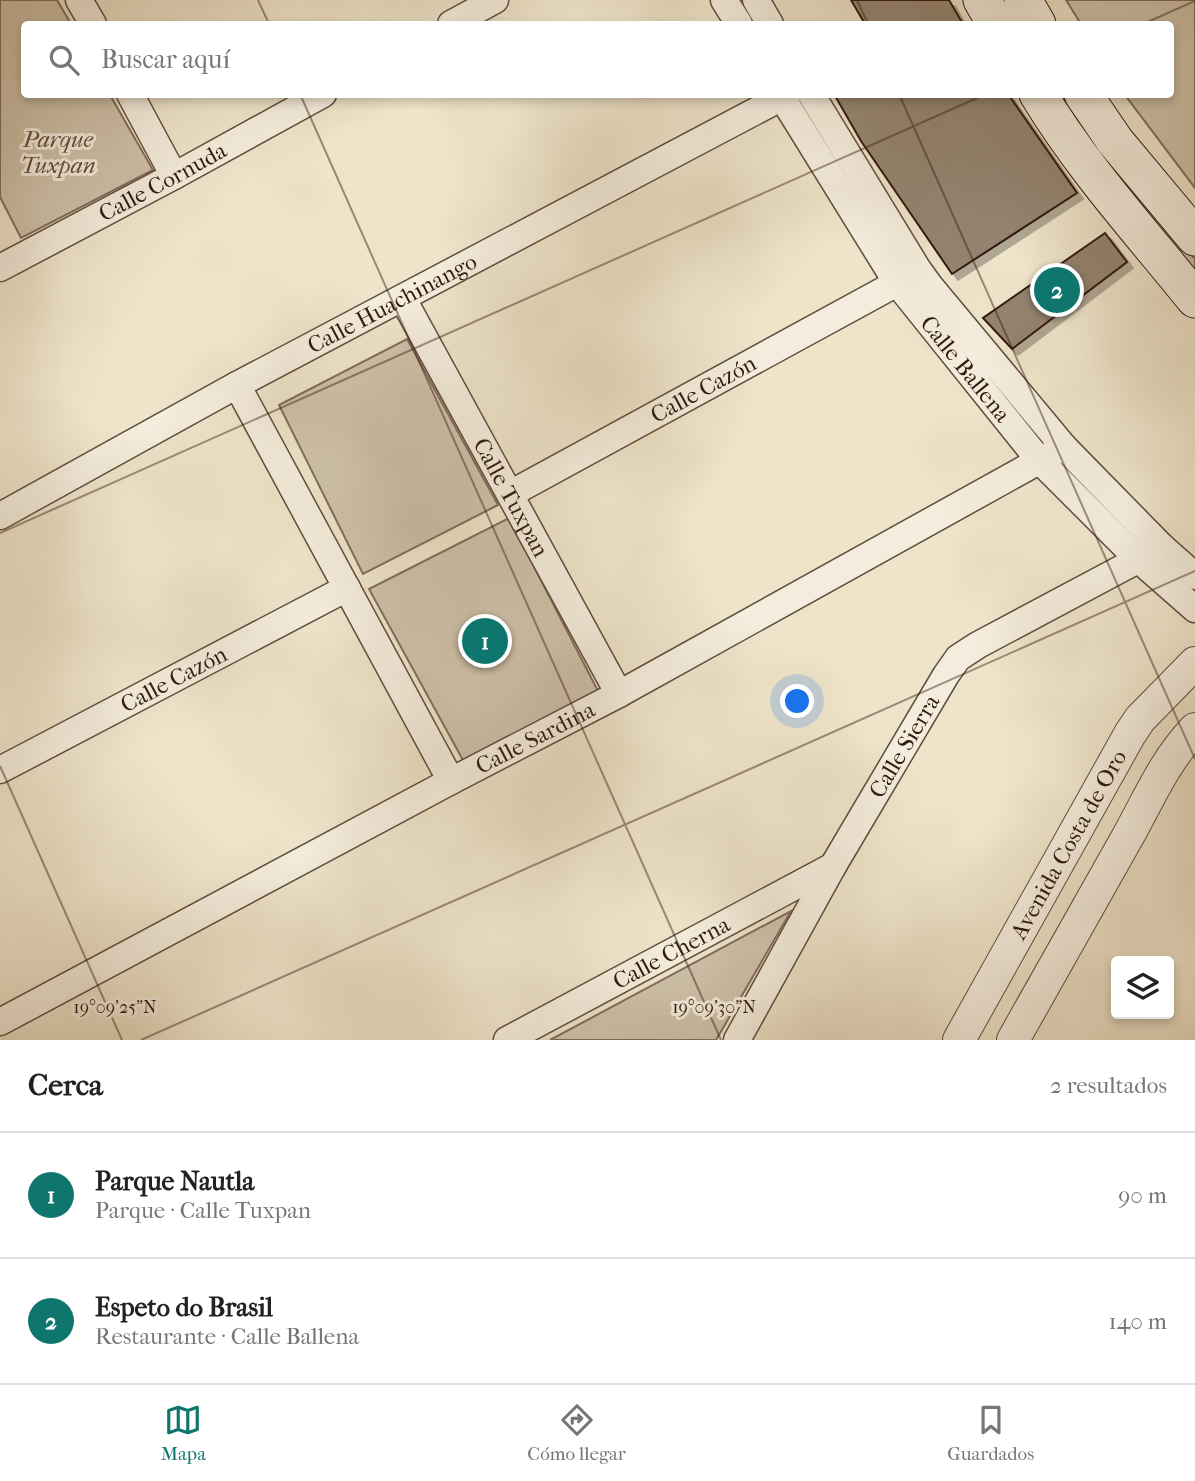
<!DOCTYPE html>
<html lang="es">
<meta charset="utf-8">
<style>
body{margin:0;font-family:"IM FELL French Canon",serif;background:#f6f6f6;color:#222}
.controls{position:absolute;right:21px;bottom:21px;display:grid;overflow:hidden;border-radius:7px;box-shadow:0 4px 10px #0003}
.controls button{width:63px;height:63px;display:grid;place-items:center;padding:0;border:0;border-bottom:2px solid #e0e0e0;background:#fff;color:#222;font:35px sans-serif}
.you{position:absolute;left:798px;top:702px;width:24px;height:24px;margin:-18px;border:5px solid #fff;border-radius:50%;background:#1a73e8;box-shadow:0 0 0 10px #1a73e833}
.badge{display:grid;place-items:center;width:46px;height:46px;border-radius:50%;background:#0f766e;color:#fff;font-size:23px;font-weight:700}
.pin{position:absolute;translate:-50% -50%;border:4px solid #fff;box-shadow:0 2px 7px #0006}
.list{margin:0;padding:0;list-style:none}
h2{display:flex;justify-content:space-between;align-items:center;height:91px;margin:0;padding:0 28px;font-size:30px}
h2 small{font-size:23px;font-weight:400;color:#767676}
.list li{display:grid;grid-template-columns:46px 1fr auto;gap:21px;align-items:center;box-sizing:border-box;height:126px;padding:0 28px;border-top:2px solid #e0e0e0}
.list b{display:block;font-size:26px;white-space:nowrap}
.list p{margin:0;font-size:23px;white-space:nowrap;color:#767676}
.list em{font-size:23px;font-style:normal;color:#767676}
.icon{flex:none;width:38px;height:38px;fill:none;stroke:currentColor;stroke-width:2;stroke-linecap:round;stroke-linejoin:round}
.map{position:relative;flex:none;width:1195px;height:1040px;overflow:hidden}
.search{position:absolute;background:#fff;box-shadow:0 4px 10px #0003;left:21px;right:21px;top:21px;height:77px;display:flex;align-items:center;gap:18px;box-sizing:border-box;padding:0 24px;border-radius:7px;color:#767676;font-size:26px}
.sheet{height:343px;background:#fff}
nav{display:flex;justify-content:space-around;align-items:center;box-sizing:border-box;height:98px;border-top:2px solid #e0e0e0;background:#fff;font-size:19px;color:#767676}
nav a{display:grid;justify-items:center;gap:4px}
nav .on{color:#0f766e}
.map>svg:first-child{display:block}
.green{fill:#cec1aa;stroke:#806d5c;stroke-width:2}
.building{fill:#938370;stroke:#31190e;stroke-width:2;filter:url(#shadow)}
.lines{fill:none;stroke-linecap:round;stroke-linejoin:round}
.minor-casing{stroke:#604c3d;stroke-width:29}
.tertiary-casing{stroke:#604c3d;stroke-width:34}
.secondary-casing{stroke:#31190e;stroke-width:39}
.minor{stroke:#f4eddd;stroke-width:26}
.tertiary{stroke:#f4eddd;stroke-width:32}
.secondary{stroke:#f4eddd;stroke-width:37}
.ticks{fill:none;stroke:#31190e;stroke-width:2;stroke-opacity:0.45}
.labels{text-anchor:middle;stroke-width:6;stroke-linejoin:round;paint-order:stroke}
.park-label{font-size:23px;font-style:italic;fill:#604b3d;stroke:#f4eddd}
.street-label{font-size:23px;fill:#31190e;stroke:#f4eddd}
.ticks-label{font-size:18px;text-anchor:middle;fill:#31190e;stroke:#f4eddd;stroke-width:6;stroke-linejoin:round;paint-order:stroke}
</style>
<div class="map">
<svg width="1195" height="1040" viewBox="0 0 1195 1040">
<defs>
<filter id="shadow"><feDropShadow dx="6" dy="6" stdDeviation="0" flood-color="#0004"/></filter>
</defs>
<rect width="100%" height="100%" fill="#eee4ca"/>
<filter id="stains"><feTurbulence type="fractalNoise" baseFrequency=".00286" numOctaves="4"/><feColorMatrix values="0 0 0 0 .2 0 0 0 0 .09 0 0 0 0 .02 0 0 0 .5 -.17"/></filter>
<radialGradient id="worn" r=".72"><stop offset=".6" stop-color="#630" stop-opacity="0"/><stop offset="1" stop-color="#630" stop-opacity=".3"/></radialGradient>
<g class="green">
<path d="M0 0H57L71 24H24V94L110 95 153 170 21 238 0 197Z"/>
<path d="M1066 0H1195V188L1125 95 1170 94V24H1081Z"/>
<path d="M1062 95H1073L1173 233 1195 259V272L1167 239 1106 161Z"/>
<path d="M407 339 498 505 363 574 279 405Z"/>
<path d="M509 518 599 693 464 762 369 589Z"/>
<path d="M791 911 716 1040H550Z"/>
</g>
<g class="building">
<path d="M851 0H949L963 24H865Z"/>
<path d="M834 94H1008L1077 193 952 274 861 141Z"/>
<path d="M1105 233 1127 262 1012 349 983 318Z"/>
</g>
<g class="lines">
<defs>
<g id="minor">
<path d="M79 0 93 24"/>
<path d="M724 0 739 24"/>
<path d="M756 0 770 24"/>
<path d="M451 24 495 0"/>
<path d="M130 94 174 176"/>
<path id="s1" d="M780 94 897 283 1039 460 1138 559 1195 609"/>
<path d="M811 94 917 268 930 286 1064 447 1162 547 1195 576"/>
<path id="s2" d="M0 268 174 176 323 94"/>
<path id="s3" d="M403 299 619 694"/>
<path d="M237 385 451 781"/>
<path id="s4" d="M510 494 897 283"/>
<path id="s5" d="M0 516 237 385 788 94"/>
<path id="s6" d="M0 770 347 588"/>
<path id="s7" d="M0 1022 451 781 619 694 1064 447"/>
<path id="s8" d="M507 1040 833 866"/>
<path id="s9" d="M737 1040 833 866 946 675 958 658 978 645 1162 547"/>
</g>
<g id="tertiary">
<path id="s10" d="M959 1040 1130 734 1140 719 1195 663"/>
<path d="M1013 1040C1051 973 1089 906 1127 838 1149 799 1163 763 1195 729"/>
</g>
<g id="secondary">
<path d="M982 0 996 24"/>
<path d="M1023 0 1037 24"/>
<path d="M1038 94C1082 167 1141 232 1195 299"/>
<path d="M1083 94 1115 141 1195 237"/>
</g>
</defs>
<use href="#minor" class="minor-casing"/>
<use href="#tertiary" class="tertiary-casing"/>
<use href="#secondary" class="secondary-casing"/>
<use href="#minor" class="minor"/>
<use href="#tertiary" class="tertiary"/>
<use href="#secondary" class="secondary"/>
</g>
<path class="ticks" d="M258 0 269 24M857 0 868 24M1143 24 1195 1M300 94 721 1040M899 94 1195 759M0 533 986 94M0 766 122 1040M141 1040 1195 571"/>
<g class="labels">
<g class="park-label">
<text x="58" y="147">Parque<tspan x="58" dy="26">Tuxpan</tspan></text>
</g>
<g class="street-label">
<text dy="8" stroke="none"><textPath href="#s2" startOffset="184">Calle Cornuda</textPath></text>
<text dy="8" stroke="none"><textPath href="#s5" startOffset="446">Calle Huachinango</textPath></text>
<text dy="8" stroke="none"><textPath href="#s1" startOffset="332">Calle Ballena</textPath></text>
<text dy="8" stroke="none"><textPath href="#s4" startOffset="220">Calle Cazón</textPath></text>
<text dy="8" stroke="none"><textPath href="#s3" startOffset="226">Calle Tuxpan</textPath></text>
<text dy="8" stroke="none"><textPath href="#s6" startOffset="196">Calle Cazón</textPath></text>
<text dy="8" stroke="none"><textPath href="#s7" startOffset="606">Calle Sardina</textPath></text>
<text dy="8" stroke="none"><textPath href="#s9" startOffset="338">Calle Sierra</textPath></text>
<text dy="8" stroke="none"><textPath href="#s10" startOffset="224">Avenida Costa de Oro</textPath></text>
<text dy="8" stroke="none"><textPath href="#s8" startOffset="186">Calle Cherna</textPath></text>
</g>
</g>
<g class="ticks-label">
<text x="115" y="1013">19°09'25"N</text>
<text x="714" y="1013">19°09'30"N</text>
</g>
<rect width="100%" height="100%" filter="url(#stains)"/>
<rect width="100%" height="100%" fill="url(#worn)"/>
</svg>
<div class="controls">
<button><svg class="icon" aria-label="layers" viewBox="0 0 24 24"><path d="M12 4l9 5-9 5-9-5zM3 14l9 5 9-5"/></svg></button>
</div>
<div class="you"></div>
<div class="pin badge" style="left:485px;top:641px">1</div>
<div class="pin badge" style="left:1057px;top:290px">2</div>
<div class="search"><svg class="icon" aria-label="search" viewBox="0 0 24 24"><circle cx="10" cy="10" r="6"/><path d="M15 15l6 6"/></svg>Buscar aquí</div>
</div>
<section class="sheet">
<h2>Cerca<small>2 resultados</small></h2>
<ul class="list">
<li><span class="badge">1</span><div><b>Parque Nautla</b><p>Parque · Calle Tuxpan</p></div><em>90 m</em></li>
<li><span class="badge">2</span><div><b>Espeto do Brasil</b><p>Restaurante · Calle Ballena</p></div><em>140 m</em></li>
</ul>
</section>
<nav>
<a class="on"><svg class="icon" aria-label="map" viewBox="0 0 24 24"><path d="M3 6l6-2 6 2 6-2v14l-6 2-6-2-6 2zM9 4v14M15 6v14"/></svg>Mapa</a>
<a><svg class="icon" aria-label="directions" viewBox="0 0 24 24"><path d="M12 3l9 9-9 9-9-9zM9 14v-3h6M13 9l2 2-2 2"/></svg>Cómo llegar</a>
<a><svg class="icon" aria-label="saved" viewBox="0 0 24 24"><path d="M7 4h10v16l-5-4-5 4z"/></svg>Guardados</a>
</nav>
